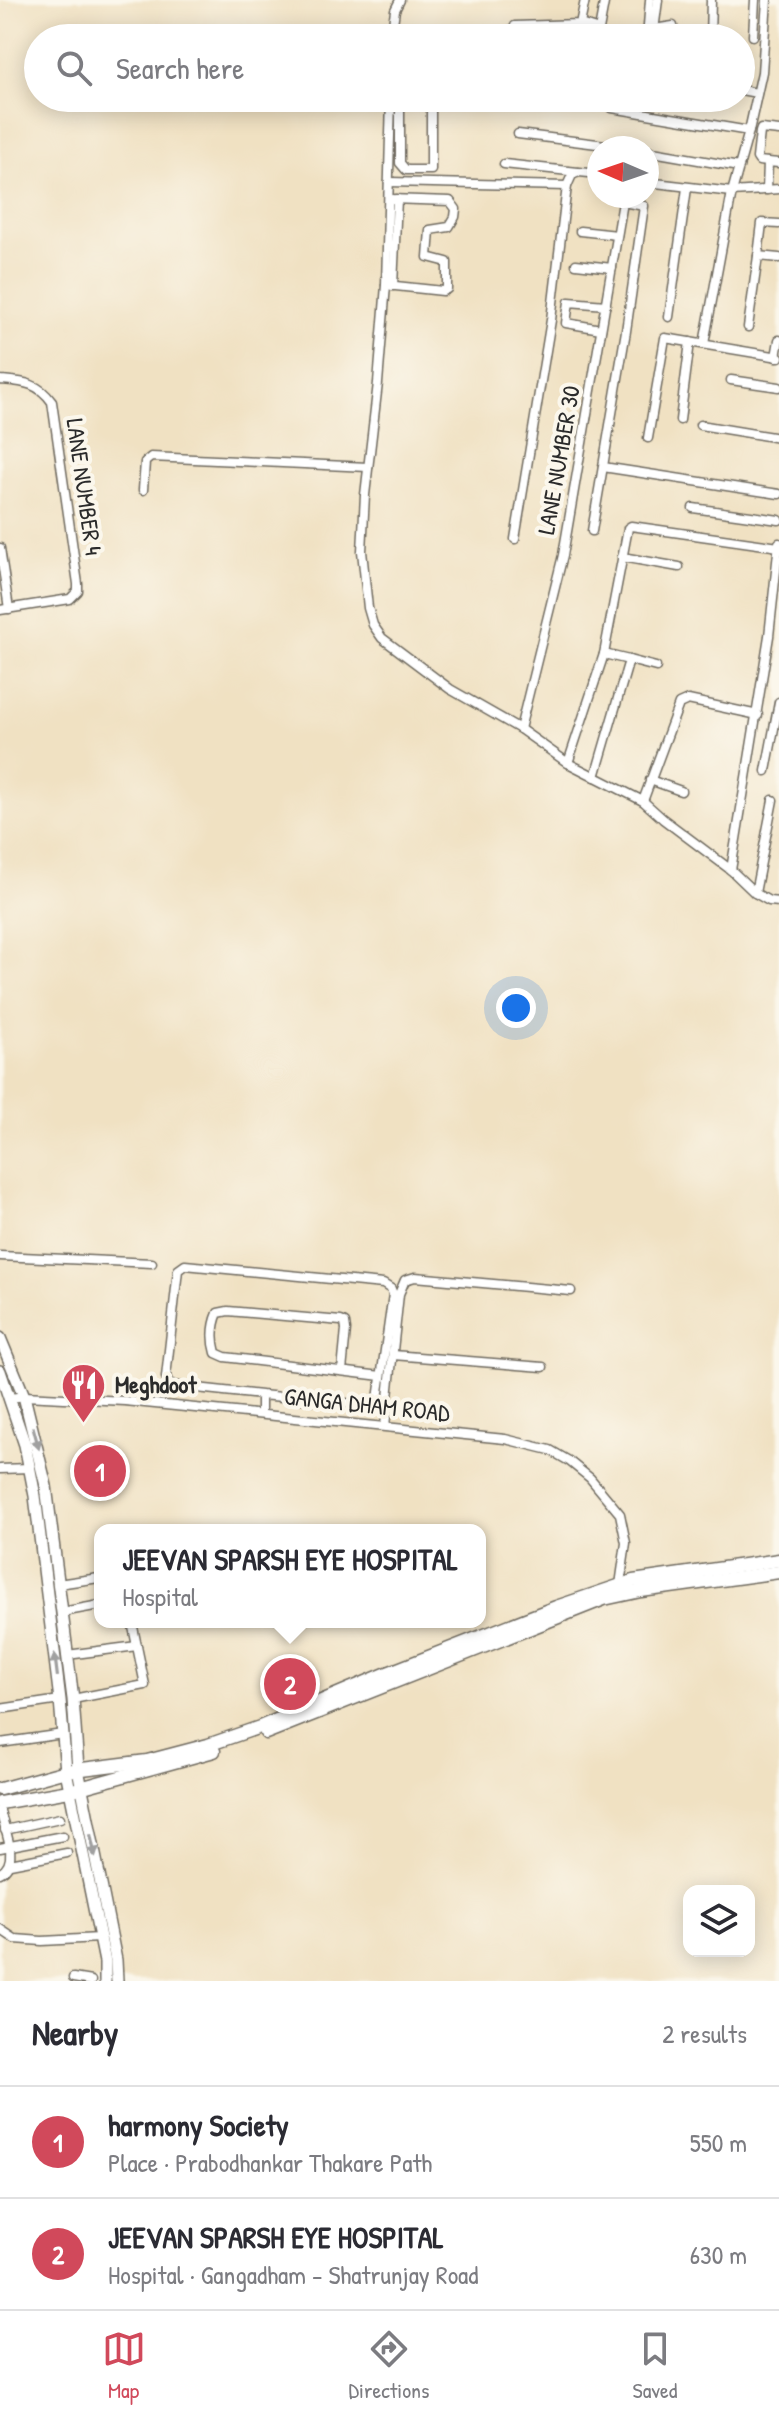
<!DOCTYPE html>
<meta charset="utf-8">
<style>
body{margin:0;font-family:"Patrick Hand",sans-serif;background:#f7f7f7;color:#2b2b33}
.controls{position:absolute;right:24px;bottom:24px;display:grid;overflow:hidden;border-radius:16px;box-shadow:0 4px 20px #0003}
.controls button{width:72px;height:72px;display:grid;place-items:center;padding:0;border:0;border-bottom:2px solid #e1e1e2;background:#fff;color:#2b2b33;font:40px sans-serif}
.compass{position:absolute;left:587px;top:136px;width:72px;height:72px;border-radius:50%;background:#fff;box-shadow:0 4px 20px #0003;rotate:272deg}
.you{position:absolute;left:516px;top:1008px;width:28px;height:28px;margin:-20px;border:6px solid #fff;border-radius:50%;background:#1a73e8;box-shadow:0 0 0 12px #1a73e833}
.badge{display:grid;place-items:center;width:52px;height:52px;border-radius:50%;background:#d1495b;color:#fff;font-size:26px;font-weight:700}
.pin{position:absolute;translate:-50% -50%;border:4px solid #fff;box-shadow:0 2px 8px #0006}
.popup{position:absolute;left:94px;top:1524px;width:392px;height:104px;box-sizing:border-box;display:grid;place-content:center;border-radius:16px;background:#fff;filter:drop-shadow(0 2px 6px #0005);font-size:26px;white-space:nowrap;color:#7c7c81}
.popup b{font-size:30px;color:#2b2b33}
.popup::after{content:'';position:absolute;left:50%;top:100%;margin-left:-16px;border:16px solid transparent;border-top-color:#fff}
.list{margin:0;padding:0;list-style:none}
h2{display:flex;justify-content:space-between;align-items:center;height:104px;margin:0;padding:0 32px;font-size:34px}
h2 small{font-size:26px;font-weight:400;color:#7c7c81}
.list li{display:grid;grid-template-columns:52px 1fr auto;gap:24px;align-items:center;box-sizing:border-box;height:112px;padding:0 32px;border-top:2px solid #e1e1e2}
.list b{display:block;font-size:30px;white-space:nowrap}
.list p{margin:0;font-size:26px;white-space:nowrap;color:#7c7c81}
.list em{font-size:26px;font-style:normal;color:#7c7c81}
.icon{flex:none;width:44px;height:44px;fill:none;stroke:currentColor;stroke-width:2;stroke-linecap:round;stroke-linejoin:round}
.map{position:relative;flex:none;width:779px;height:1981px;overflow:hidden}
.search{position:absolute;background:#fff;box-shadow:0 4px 20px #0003;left:24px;right:24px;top:24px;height:88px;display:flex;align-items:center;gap:20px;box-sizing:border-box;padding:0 28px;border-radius:44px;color:#7c7c81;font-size:30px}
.sheet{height:328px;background:#fff}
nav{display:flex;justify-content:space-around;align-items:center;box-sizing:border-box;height:112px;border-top:2px solid #e1e1e2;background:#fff;font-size:22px;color:#7c7c81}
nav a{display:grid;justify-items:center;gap:4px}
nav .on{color:#d1495b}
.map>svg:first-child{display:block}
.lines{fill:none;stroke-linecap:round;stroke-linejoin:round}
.minor-casing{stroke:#706b60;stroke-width:11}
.secondary-casing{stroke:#706b60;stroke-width:14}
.primary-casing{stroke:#706b60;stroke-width:15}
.minor{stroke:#fff;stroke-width:8}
.secondary{stroke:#fff;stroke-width:11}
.primary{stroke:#fff;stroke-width:12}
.oneway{fill:#a0a0a0}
.labels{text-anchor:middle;stroke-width:8;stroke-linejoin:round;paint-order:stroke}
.street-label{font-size:24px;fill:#2b2b2b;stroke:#fbf7ec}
.poi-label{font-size:24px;font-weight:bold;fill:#2b2b2b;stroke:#fbf7ec;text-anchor:start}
</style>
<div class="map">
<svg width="779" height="1981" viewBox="0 0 779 1981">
<rect width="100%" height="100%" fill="#fbf7ec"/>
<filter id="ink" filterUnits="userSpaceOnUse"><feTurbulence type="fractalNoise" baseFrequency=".0125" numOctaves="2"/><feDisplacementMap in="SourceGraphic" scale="16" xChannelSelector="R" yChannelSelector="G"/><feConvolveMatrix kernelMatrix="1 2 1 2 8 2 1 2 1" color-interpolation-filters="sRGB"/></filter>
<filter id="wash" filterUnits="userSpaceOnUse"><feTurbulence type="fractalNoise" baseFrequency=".006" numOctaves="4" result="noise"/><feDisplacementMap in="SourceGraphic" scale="32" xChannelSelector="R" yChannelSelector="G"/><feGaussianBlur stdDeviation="1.8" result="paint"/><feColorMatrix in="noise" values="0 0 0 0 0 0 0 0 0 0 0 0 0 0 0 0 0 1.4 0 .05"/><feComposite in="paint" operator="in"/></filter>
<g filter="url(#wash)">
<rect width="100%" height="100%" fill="#f0e1c2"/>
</g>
<g filter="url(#ink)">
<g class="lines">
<defs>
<g id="minor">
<path d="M580 24 599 30 604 3"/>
<path d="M654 29 673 26"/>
<path d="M753 36 755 0"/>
<path d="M391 38 395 10 400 0"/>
<path d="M517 38 515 26 580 24 585 0"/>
<path d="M647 38 650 0"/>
<path d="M653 38 658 0"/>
<path d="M710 38 711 0"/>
<path d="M741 90 757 93"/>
<path d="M391 98 386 285 378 383 365 495 362 551 368 608 373 625 382 638 450 689 520 729 568 763 643 801 663 819 731 870 755 893 769 901 779 902"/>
<path d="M400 98V163L406 170H431V98"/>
<path d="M612 108 749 131 732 192 704 344"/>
<path d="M749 131 762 72 767 0"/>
<path d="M518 134 629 148"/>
<path d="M647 151 739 167"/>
<path d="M768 162 759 161 757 158 760 132 761 129 779 131"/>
<path d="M504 164 578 172"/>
<path d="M389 182 567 186 572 175 579 172 599 174"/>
<path d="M647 182 732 192 779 189"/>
<path d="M767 190 768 162 779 163"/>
<path d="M580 231 617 235"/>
<path d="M758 256 762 223 779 224"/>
<path d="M576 264 612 268"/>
<path d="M386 285 443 291 447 289V262L428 257 430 230 449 227 455 217 456 209 450 201 389 199"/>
<path d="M393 286 397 199"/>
<path d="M669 317 687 188"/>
<path d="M748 327 758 256 779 258"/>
<path d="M601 329 566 323 569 302 606 305"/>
<path d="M776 357 779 340"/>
<path d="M0 380C23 382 38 382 52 402L78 584V591L70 599 0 610"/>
<path d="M731 380 779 387"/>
<path d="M680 420 690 342"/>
<path d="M700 425 779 438"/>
<path d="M648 438 665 338 779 357"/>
<path d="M603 467 779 494"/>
<path d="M143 490 145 462 151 457 368 467"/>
<path d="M693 508 779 520"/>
<path d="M592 531 626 331 644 206 623 202"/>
<path d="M515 539 551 320 567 186"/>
<path d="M0 548 9 609"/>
<path d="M622 557 679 567"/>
<path d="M629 660 656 667"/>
<path d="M520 729 563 555 624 196"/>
<path d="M568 763 604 654 628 528 631 526 779 547"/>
<path d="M766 771 779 702"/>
<path d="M595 777 629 660 604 654"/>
<path d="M650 780 681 791"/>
<path d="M643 801 679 704 688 700 758 715"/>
<path d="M731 870 769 636 779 543"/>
<path d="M755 893 773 800"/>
<path d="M0 1256 152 1263"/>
<path d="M393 1355 543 1367"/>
<path d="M342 1371 346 1330 345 1323 341 1321 228 1311 218 1313C212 1327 212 1339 216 1353L225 1357 381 1376"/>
<path d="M11 1398 24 1396 125 1401 505 1439 550 1450 569 1461 590 1478 620 1514 626 1543 620 1585"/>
<path d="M261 1414V1395L169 1385 166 1377 178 1270 185 1265 383 1284 391 1289 393 1294 377 1406 261 1395"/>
<path d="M385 1426 399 1294 405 1280 415 1277 571 1291"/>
<path d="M0 1469 30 1468"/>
<path d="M58 1584 99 1578"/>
<path d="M62 1612 100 1605"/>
<path d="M67 1655 137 1646"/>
<path d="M73 1699 145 1685 132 1622"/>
<path d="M0 1709 60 1700"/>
<path d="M0 1743 63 1734"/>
<path d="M0 1811C4 1828 21 1863 0 1873"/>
<path d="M5 1830 60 1818"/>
<path d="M0 1848 63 1836"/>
<path d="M10 1864 67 1853"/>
<path d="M0 1929 15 1939 42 1941 100 1938"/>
<path d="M73 1978 91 1981"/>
</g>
<g id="secondary">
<path d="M0 1338 24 1396 46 1486 73 1699 78 1769 116 1960 117 1981"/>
<path d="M0 1371 25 1445 35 1496 60 1700 66 1771 105 1962V1981"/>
</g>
<g id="primary">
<path d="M266 1733 604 1599 641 1591 779 1572"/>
<path d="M0 1789 66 1771 147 1761 208 1745 260 1727 390 1672 556 1607 633 1581 779 1560"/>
<path d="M0 1803 69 1791 214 1751"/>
</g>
</defs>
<use href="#minor" class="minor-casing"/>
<use href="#secondary" class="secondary-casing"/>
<use href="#primary" class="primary-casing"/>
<use href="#minor" class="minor"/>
<use href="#secondary" class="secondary"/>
<use href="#primary" class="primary"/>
</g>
<defs><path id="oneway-solid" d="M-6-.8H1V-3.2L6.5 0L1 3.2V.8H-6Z" transform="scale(2)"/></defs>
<g class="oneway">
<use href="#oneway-solid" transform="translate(36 1438) rotate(75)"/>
<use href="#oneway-solid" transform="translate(56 1665) rotate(-97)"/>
<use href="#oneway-solid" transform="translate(93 1846) rotate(78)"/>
</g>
</g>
<defs>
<symbol id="restaurant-pin" viewBox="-11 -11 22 30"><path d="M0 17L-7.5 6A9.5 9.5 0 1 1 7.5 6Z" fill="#d1495b" stroke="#fbf7ec"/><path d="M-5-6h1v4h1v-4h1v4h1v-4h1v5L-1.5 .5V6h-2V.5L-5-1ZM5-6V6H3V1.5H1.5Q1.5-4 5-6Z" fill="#fff"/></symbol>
</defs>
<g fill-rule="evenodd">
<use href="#restaurant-pin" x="58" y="1360" width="51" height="69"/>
</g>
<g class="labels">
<g class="street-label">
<text transform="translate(559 460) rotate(-80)" y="8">LANE NUMBER 30</text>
<text transform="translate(84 487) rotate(82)" y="8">LANE NUMBER 4</text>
<text transform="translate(367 1405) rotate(6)" y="8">GANGA DHAM ROAD</text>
</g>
<g class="poi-label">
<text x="115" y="1393">Meghdoot</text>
</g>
</g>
</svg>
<div class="controls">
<button><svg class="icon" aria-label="layers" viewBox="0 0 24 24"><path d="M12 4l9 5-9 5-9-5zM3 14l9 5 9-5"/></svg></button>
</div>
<svg class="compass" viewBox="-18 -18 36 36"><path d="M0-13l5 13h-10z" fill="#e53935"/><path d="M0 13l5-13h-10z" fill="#7c7c81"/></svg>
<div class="you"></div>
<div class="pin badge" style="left:100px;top:1471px">1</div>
<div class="pin badge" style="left:290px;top:1684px">2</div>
<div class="popup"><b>JEEVAN SPARSH EYE HOSPITAL</b>Hospital</div>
<div class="search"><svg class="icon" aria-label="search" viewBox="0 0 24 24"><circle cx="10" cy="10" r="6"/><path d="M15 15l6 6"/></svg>Search here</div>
</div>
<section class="sheet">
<h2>Nearby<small>2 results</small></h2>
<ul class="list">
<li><span class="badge">1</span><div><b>harmony Society</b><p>Place · Prabodhankar Thakare Path</p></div><em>550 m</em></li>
<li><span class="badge">2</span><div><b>JEEVAN SPARSH EYE HOSPITAL</b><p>Hospital · Gangadham - Shatrunjay Road</p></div><em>630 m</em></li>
</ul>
</section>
<nav>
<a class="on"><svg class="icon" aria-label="map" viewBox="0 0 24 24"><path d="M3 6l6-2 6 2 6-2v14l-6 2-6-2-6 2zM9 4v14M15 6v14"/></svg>Map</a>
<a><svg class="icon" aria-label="directions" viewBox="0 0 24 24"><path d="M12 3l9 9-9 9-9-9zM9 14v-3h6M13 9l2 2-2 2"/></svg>Directions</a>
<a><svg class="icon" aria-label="saved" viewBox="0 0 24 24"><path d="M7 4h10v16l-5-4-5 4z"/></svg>Saved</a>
</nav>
